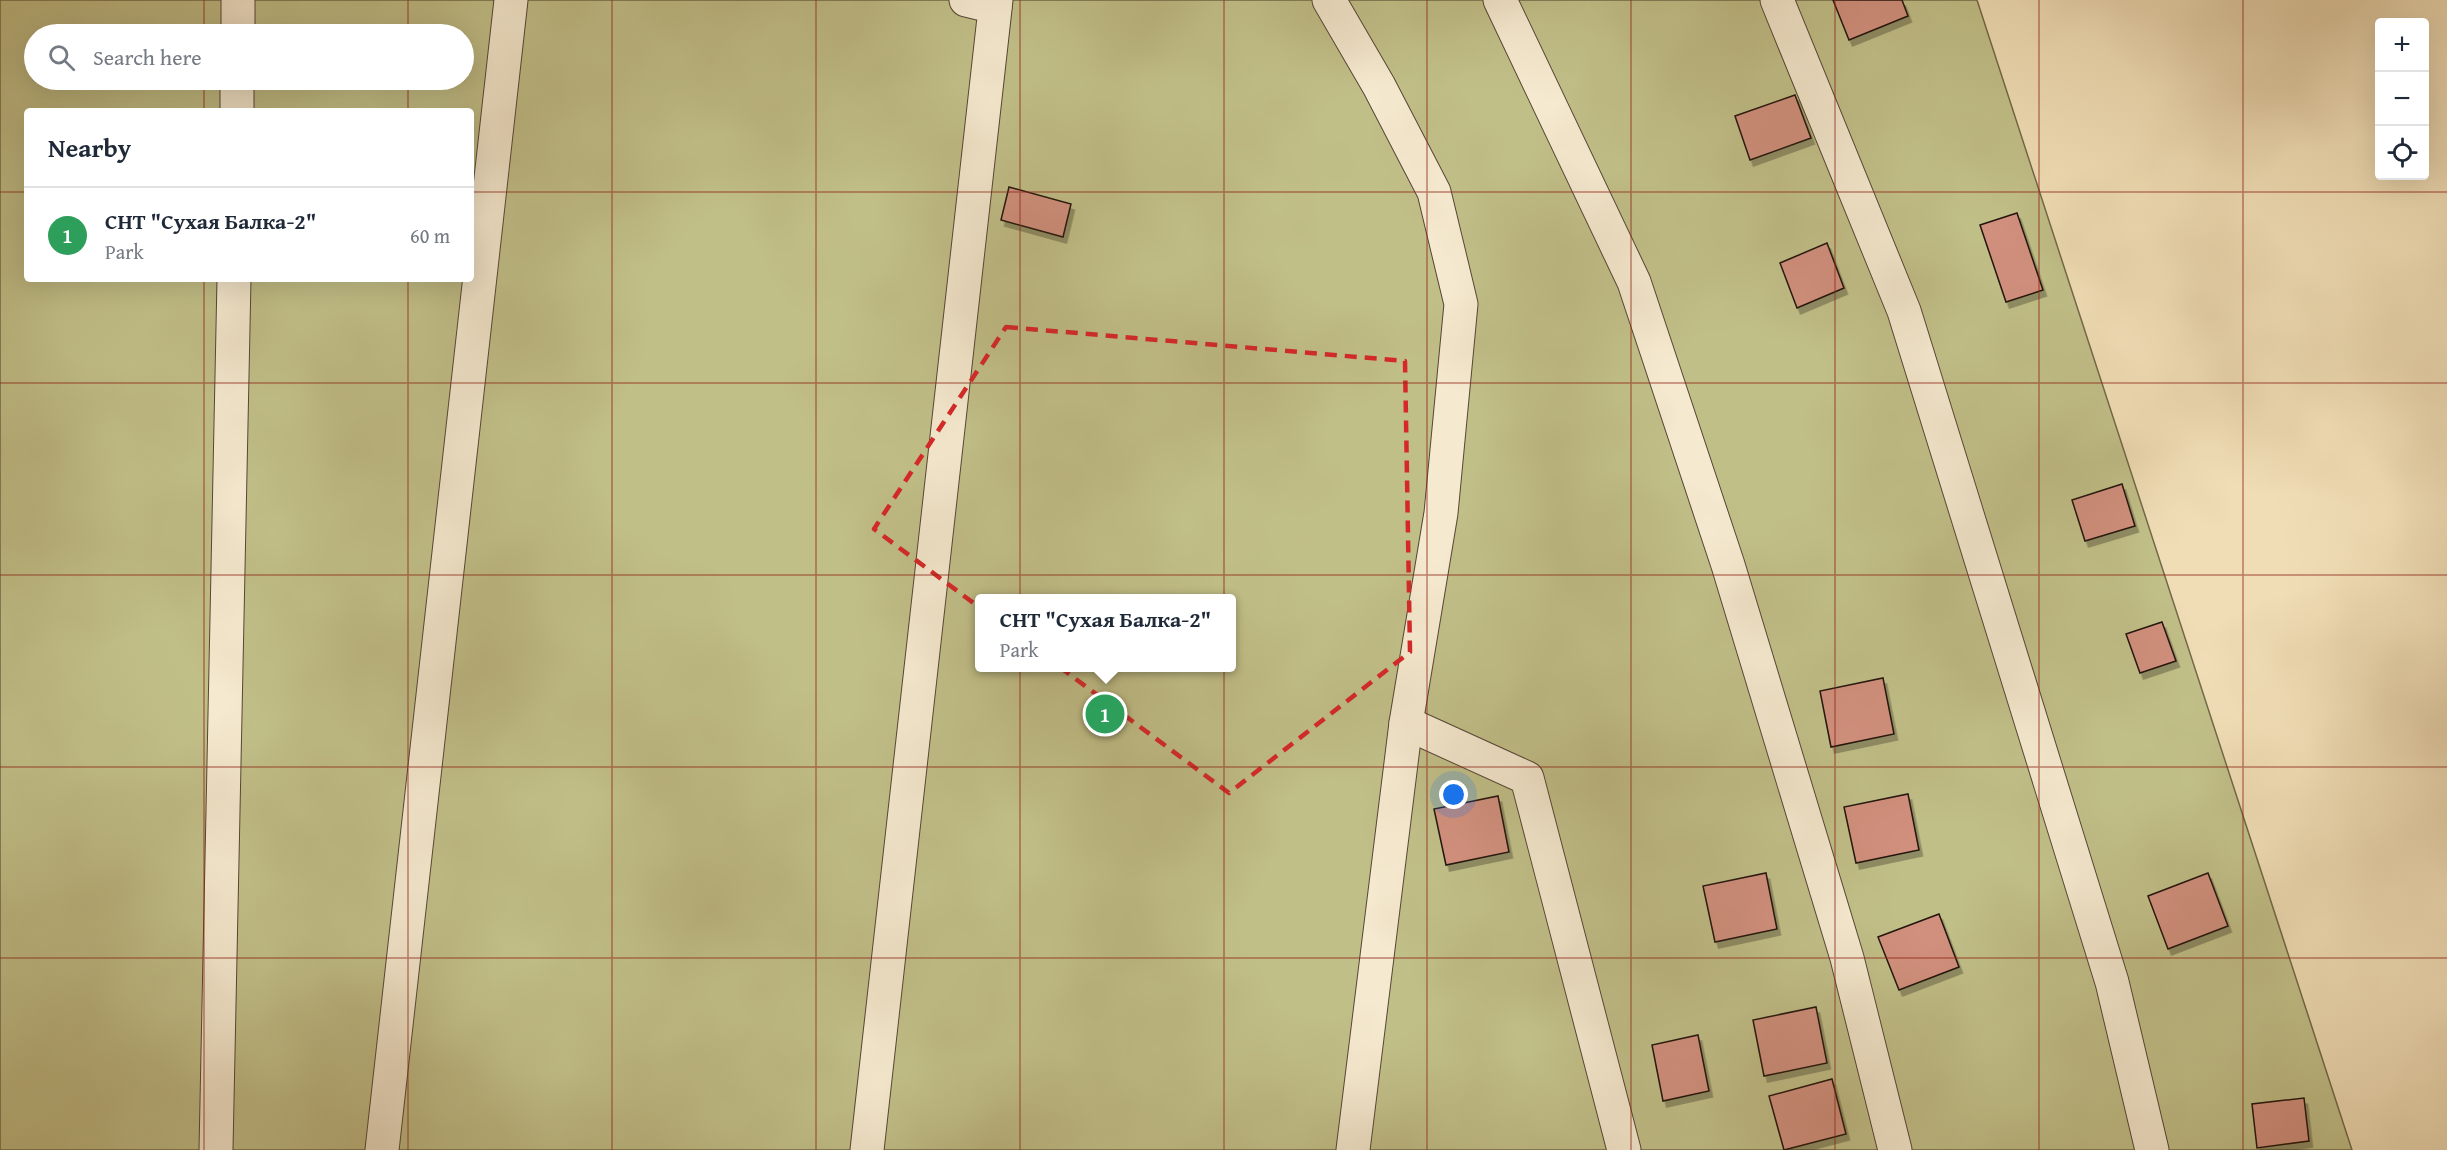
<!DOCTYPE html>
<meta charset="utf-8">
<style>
body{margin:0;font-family:"Gentium Book Plus",serif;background:#f6f6f7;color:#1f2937}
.controls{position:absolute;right:18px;top:18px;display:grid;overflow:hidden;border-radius:6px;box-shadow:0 6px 24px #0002}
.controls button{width:54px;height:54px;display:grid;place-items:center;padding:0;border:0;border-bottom:2px solid #e0e1e3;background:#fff;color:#1f2937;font:30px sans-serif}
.you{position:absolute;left:1454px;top:795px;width:21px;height:21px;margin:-15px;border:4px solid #fff;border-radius:50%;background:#1a73e8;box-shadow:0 0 0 9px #1a73e833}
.badge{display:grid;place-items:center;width:39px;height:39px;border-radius:50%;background:#b45309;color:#fff;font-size:20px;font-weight:700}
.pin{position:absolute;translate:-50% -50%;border:3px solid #fff;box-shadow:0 2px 6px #0006}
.popup{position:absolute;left:975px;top:594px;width:261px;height:78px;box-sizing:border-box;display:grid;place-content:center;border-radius:6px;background:#fff;filter:drop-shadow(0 2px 4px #0005);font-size:20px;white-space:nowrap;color:#747a83}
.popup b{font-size:22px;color:#1f2937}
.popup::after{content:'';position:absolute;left:50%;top:100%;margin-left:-12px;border:12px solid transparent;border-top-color:#fff}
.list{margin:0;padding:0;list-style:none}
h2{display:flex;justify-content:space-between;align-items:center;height:78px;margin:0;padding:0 24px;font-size:26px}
h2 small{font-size:20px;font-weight:400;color:#747a83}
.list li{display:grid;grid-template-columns:39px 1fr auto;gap:18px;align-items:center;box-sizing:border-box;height:96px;padding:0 24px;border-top:2px solid #e0e1e3}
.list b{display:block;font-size:22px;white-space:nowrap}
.list p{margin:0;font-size:20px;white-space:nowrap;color:#747a83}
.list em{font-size:20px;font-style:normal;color:#747a83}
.icon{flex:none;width:33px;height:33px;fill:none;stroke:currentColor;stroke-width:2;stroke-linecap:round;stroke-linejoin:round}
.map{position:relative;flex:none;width:2447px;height:1150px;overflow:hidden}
.search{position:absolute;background:#fff;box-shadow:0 6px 24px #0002;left:24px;top:24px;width:450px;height:66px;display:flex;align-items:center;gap:15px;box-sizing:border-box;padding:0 21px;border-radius:33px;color:#747a83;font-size:22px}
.panel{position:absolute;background:#fff;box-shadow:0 6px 24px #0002;left:24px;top:108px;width:450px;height:174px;border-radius:6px}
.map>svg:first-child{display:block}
.green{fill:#c1bf88;stroke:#72694a;stroke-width:1.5;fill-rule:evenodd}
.building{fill:#d1907e;stroke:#22130c;stroke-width:1.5;filter:url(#shadow)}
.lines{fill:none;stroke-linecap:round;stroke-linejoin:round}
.minor-casing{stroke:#564636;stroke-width:35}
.minor{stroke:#f5e9cf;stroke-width:33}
.marked{fill:none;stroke:#d62828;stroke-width:4.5;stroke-dasharray:12 8;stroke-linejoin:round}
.grid{fill:none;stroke:#8f2418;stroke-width:1.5;stroke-opacity:0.55}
</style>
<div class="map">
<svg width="2447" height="1150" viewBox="0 0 2447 1150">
<defs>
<filter id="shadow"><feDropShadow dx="3.5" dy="6" stdDeviation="0" flood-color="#0004"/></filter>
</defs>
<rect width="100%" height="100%" fill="#f0ddb5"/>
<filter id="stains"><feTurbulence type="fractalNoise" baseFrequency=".00333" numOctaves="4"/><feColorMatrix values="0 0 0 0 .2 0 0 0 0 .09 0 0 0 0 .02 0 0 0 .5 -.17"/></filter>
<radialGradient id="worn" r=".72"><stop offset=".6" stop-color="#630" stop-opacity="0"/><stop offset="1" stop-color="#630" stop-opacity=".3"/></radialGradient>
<path class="green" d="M0 0H1977L2352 1150H0ZM34 34H464V80H34ZM27 111H471V279H27ZM979 598H1231V668H979Z"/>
<g class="building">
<path d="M1833 0H1902L1908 16 1849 40Z"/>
<path d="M1795 95 1811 138 1750 160 1735 116Z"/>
<path d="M1009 187 1071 204 1063 237 1001 220Z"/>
<path d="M2017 213 2043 290 2006 302 1980 225Z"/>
<path d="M1827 243 1844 288 1797 308 1780 263Z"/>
<path d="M2122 484 2135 526 2085 541 2072 500Z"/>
<path d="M2162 622 2176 661 2140 673 2126 634Z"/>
<path d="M1883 678 1894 734 1831 747 1820 691Z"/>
<path d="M1908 794 1919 850 1856 863 1844 807Z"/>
<path d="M1498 796 1509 852 1446 865 1434 809Z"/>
<path d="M1766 873 1777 929 1715 942 1703 886Z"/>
<path d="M2208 873 2228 926 2168 949 2148 896Z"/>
<path d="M1939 914 1959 967 1899 990 1878 937Z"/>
<path d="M1816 1007 1827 1063 1764 1076 1753 1020Z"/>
<path d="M1698 1035 1709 1091 1663 1101 1652 1045Z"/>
<path d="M1832 1079 1846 1134 1784 1150 1769 1096Z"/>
<path d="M2304 1098 2309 1141 2257 1148 2252 1104Z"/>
</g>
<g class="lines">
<defs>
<g id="minor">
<path d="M966 0 995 7"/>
<path d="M1329 0 1379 86 1434 192 1461 304 1441 513 1406 723 1353 1150"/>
<path d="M1500 0 1634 282 1728 565 1847 958 1895 1150"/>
<path d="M1777 0 1904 311 2112 982 2152 1150"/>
<path d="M238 34V0"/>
<path d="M237 111V80"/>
<path d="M1406 723 1527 778 1624 1150"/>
<path d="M216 1150 234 279"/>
<path d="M382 1150 511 0"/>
<path d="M867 1150 996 0"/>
</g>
</defs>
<use href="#minor" class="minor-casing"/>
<use href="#minor" class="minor"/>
</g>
<path class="marked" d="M1006 327 1405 361 1410 652 1229 793 874 529Z"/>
<path class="grid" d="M204 0V34M408 0V34M612 0V1150M816 0V1150M1020 0V1150M1224 0V1150M1427 0V1150M1631 0V1150M1835 0V1150M2039 0V1150M2243 0V1150M204 80V111M408 80V111M0 192H27M471 192H2447M204 279V1150M408 279V1150M0 383H2447M0 575H2447M0 767H2447M0 958H2447"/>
<rect width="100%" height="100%" filter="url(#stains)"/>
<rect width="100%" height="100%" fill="url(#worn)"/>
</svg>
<div class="controls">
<button>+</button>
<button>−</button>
<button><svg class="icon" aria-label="locate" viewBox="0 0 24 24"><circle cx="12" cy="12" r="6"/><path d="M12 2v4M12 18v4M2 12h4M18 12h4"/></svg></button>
</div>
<div class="you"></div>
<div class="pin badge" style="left:1105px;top:714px;background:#2e9e5b">1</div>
<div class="popup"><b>СНТ &quot;Сухая Балка-2&quot;</b>Park</div>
<div class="search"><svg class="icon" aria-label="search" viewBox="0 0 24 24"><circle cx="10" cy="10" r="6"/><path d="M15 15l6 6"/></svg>Search here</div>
<section class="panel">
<h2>Nearby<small></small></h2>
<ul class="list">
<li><span class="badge" style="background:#2e9e5b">1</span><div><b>СНТ &quot;Сухая Балка-2&quot;</b><p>Park</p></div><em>60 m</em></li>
</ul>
</section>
</div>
